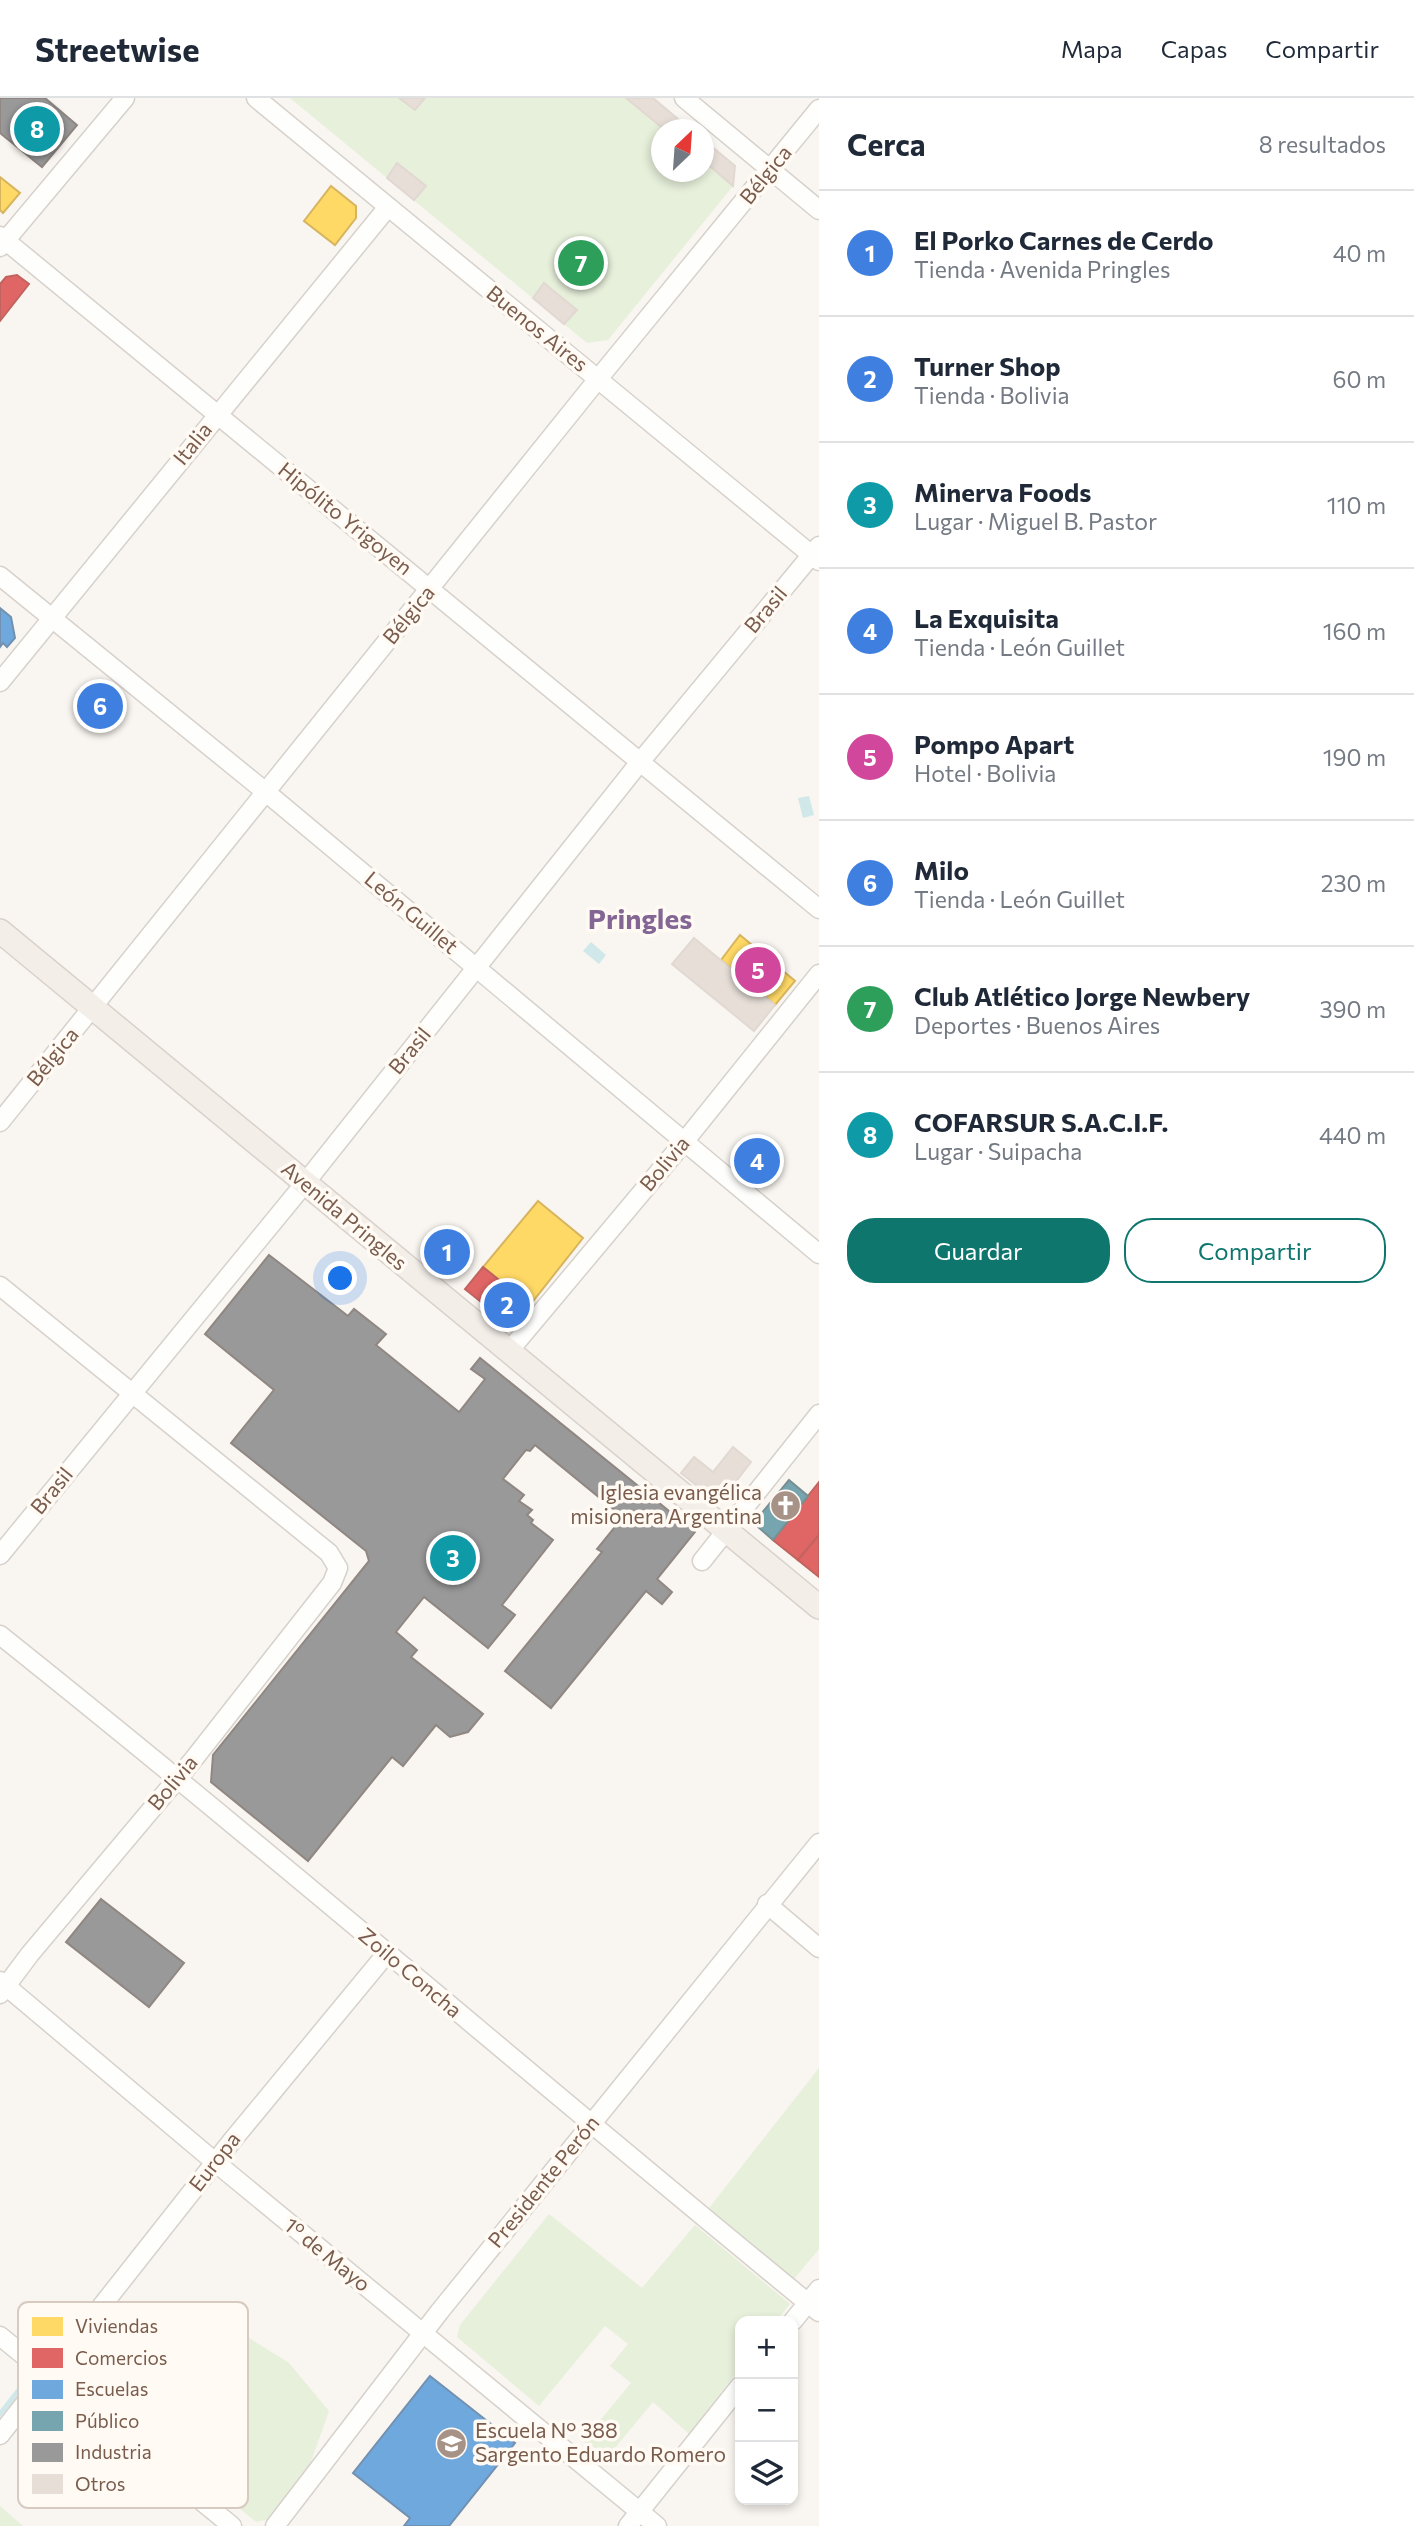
<!DOCTYPE html>
<html lang="es">
<meta charset="utf-8">
<style>
body{margin:0;font-family:Commissioner,sans-serif;background:#f6f6f7;color:#1f2937}
.controls{position:absolute;right:21px;bottom:21px;display:grid;overflow:hidden;border-radius:14px;box-shadow:0 4px 10px #0003}
.controls button{width:63px;height:63px;display:grid;place-items:center;padding:0;border:0;border-bottom:2px solid #e0e1e3;background:#fff;color:#1f2937;font:35px sans-serif}
.compass{position:absolute;left:651px;top:21px;width:63px;height:63px;border-radius:50%;background:#fff;box-shadow:0 4px 10px #0003;rotate:25deg}
.you{position:absolute;left:341px;top:1181px;width:24px;height:24px;margin:-18px;border:5px solid #fff;border-radius:50%;background:#1a73e8;box-shadow:0 0 0 10px #1a73e833}
.badge{display:grid;place-items:center;width:46px;height:46px;border-radius:50%;background:#0f766e;color:#fff;font-size:23px;font-weight:700}
.pin{position:absolute;translate:-50% -50%;border:4px solid #fff;box-shadow:0 2px 7px #0006}
.list{margin:0;padding:0;list-style:none}
h2{display:flex;justify-content:space-between;align-items:center;height:91px;margin:0;padding:0 28px;font-size:30px}
h2 small{font-size:23px;font-weight:400;color:#747a83}
.list li{display:grid;grid-template-columns:46px 1fr auto;gap:21px;align-items:center;box-sizing:border-box;height:126px;padding:0 28px;border-top:2px solid #e0e1e3}
.list b{display:block;font-size:26px;white-space:nowrap}
.list p{margin:0;font-size:23px;white-space:nowrap;color:#747a83}
.list em{font-size:23px;font-style:normal;color:#747a83}
.actions{display:flex;gap:14px;padding:21px 28px}
.actions a{flex:1;padding:16px 0;border:2px solid #0f766e;border-radius:28px;text-align:center;font-size:24px;color:#0f766e}
.actions .main{background:#0f766e;color:#fff}
.icon{flex:none;width:38px;height:38px;fill:none;stroke:currentColor;stroke-width:2;stroke-linecap:round;stroke-linejoin:round}
.map{position:relative;flex:none;width:819px;height:2428px;overflow:hidden}
header{display:flex;align-items:center;gap:42px;box-sizing:border-box;height:98px;padding:0 35px;background:#fff;border-bottom:2px solid #e0e1e3}
header strong{font-size:33px}
nav{display:flex;gap:38px;margin-inline-start:auto;font-size:24px}
main{display:flex}
aside{flex:1;background:#fff}
.map>svg:first-child{display:block}
.green{fill:#e7f0db}
.water{fill:#d0e8ea}
.homes{fill:#ffd966;stroke:#d7b45e;stroke-width:2}
.shops{fill:#e06666;stroke:#c1635e;stroke-width:2}
.schools{fill:#6fa8dc;stroke:#7291b1;stroke-width:2}
.public{fill:#76a5af;stroke:#778f92;stroke-width:2}
.industry{fill:#999;stroke:#908782;stroke-width:2}
.lines{fill:none;stroke-linecap:round;stroke-linejoin:round}
.stream{stroke:#d0e8ea;stroke-width:5}
.building{fill:#e6ded7;stroke:#e2d8d2;stroke-width:2}
.minor-casing{stroke:#d7d1cb;stroke-width:21}
.major-casing{stroke:#dad1cc;stroke-width:26}
.minor{stroke:#fefefd;stroke-width:18}
.major{stroke:#f3eee8;stroke-width:23}
.labels{text-anchor:middle;stroke-width:7;stroke-linejoin:round;paint-order:stroke}
.street-label{font-size:21px;fill:#7a5c4d;stroke:#fffaf3}
.poi-label{font-size:21px;fill:#7a5c4d;stroke:#fffaf3;text-anchor:end}
.district-label{font-size:28px;font-weight:bold;fill:#846695;stroke:#fffaf3}
.key{fill:#fffaf3;stroke:#d7cbc1;stroke-width:2}
.key-label{font-size:19px;fill:#7a5c4d}
</style>
<header>
<strong>Streetwise</strong>
<nav><a>Mapa</a><a>Capas</a><a>Compartir</a></nav>
</header>
<main>
<div class="map">
<svg width="819" height="2428" viewBox="0 0 819 2428">
<rect width="100%" height="100%" fill="#f9f5f0"/>
<g class="green">
<path d="M290 0H653L691 31 662 32V74H704V42L735 68 733 88 608 242 587 245Z"/>
<path d="M819 1970V2151L794 2181 709 2110Z"/>
<path d="M549 2116 642 2190 695 2127 790 2206 776 2223H740V2270L689 2336 653 2304 605 2362 583 2343 631 2285 610 2268 628 2246 605 2228 539 2308 457 2239 460 2227Z"/>
<path d="M232 2229 289 2265 329 2313 307 2375 269 2421 256 2424 196 2375 178 2351 195 2317 212 2266Z"/>
<path d="M0 2408 23 2428H0Z"/>
</g>
<g class="water">
<path d="M809 698 814 717 803 720 798 700Z"/>
<path d="M591 844 606 857 599 866 583 853Z"/>
</g>
<g class="homes">
<path d="M0 79 20 95 3 115 0 112Z"/>
<path d="M331 88 356 108V120L335 147 304 123Z"/>
<path d="M740 837 795 883 775 907 721 862Z"/>
<path d="M538 1103 583 1140 530 1207 483 1169Z"/>
</g>
<g class="shops">
<path d="M17 177 29 186 0 223V186L6 179Z"/>
<path d="M483 1169 530 1207 517 1222 505 1223 465 1191Z"/>
<path d="M819 1384V1437L798 1462 773 1442Z"/>
<path d="M819 1437V1479L798 1462Z"/>
</g>
<g class="schools">
<path d="M0 510 11 519 15 540 7 549 3 545 0 549Z"/>
<path d="M430 2278 515 2345 449 2428H404L410 2420 353 2375Z"/>
</g>
<path class="public" d="M789 1382 808 1398 773 1442 758 1429 761 1416Z"/>
<g class="industry">
<path d="M0 0H45L77 27 42 69 0 35Z"/>
<path d="M269 1157 348 1218 354 1211 386 1236 376 1247 459 1314 485 1281 471 1271 480 1260 695 1434 657 1481 672 1494 662 1506 646 1493 551 1610 505 1573 602 1454 597 1451 623 1419 535 1347 530 1353 526 1352 503 1381 524 1397 519 1403 532 1412 527 1417 533 1422 531 1425 553 1442 502 1507 515 1517 488 1550 424 1499 396 1534 417 1552 411 1559 483 1616 468 1634 450 1639 436 1627 403 1668 392 1659 308 1763 211 1684 213 1657 369 1463 366 1453 231 1345 274 1292 205 1236Z"/>
<path d="M101 1801 184 1865 149 1909 66 1844Z"/>
</g>
<g class="lines">
<path class="stream" d="M0 2316 22 2288"/>
</g>
<g class="building">
<path d="M399 0H425L415 12Z"/>
<path d="M626 0H653L691 32H665Z"/>
<path d="M704 42 735 68 733 88 704 63Z"/>
<path d="M397 65 426 88 414 102 387 80Z"/>
<path d="M544 185 577 212 564 226 533 200Z"/>
<path d="M694 840 775 907 754 933 672 866Z"/>
<path d="M733 1349 751 1364 727 1395 710 1398 681 1375 694 1359 713 1374Z"/>
</g>
<g class="lines">
<defs>
<g id="minor">
<path d="M256 0 819 463"/>
<path d="M684 0 819 112"/>
<path d="M0 138 819 811"/>
<path d="M0 149 125 0"/>
<path d="M0 478 267 695 819 1156"/>
<path d="M0 584 388 109"/>
<path d="M0 1024 598 281 819 11"/>
<path d="M0 1188 329 1455 338 1470 332 1485 193 1662 30 1856 0 1896"/>
<path d="M509 1253 684 1044 819 876"/>
<path d="M0 1457 305 1085 640 664 819 448"/>
<path d="M702 1463 819 1316"/>
<path d="M0 1537C277 1758 545 1990 819 2214"/>
<path d="M767 1806 819 1850"/>
<path d="M0 1883 215 2064 657 2428"/>
<path d="M793 2223 819 2191"/>
<path d="M0 2238 232 2428"/>
<path d="M0 2337 231 2044 387 1855"/>
<path d="M275 2428 440 2213 819 1745"/>
<path d="M628 2428 740 2288"/>
</g>
<path id="major" d="M0 833 819 1509"/>
</defs>
<use href="#minor" class="minor-casing"/>
<use href="#major" class="major-casing"/>
<use href="#minor" class="minor"/>
<use href="#major" class="major"/>
</g>
<defs>
<symbol id="church-disc" viewBox="-11 -11 22 22"><circle r="9.5" fill="#a69286" stroke="#fffaf3"/><path d="M-1.2-6h2.4v3.5h3.3v2.4h-3.3V6h-2.4V-.1h-3.3v-2.4h3.3Z" fill="#fff"/></symbol>
<symbol id="school-disc" viewBox="-11 -11 22 22"><circle r="9.5" fill="#a69286" stroke="#fffaf3"/><path d="M0-5L7-2L0 1L-7-2ZM-4 1L0 2.5L4 1V4Q0 6-4 4Z" fill="#fff"/></symbol>
</defs>
<g fill-rule="evenodd">
<use href="#church-disc" x="768" y="1390" width="35" height="35"/>
<use href="#school-disc" x="434" y="2328" width="35" height="35"/>
</g>
<g class="labels">
<g class="street-label">
<text transform="translate(766 77) rotate(-51)" y="7">Bélgica</text>
<text transform="translate(537 231) rotate(39)" y="7">Buenos Aires</text>
<text transform="translate(193 346) rotate(-51)" y="7">Italia</text>
<text transform="translate(345 421) rotate(39)" y="7">Hipólito Yrigoyen</text>
<text transform="translate(766 512) rotate(-50)" y="7">Brasil</text>
<text transform="translate(409 517) rotate(-51)" y="7">Bélgica</text>
<text transform="translate(411 815) rotate(40)" y="7">León Guillet</text>
<text transform="translate(410 953) rotate(-51)" y="7">Brasil</text>
<text transform="translate(53 959) rotate(-51)" y="7">Bélgica</text>
<text transform="translate(665 1066) rotate(-50)" y="7">Bolivia</text>
<text transform="translate(344 1118) rotate(40)" y="7">Avenida Pringles</text>
<text transform="translate(52 1393) rotate(-51)" y="7">Brasil</text>
<text transform="translate(173 1685) rotate(-50)" y="7">Bolivia</text>
<text transform="translate(410 1875) rotate(40)" y="7">Zoilo Concha</text>
<text transform="translate(215 2064) rotate(-52)" y="7">Europa</text>
<text transform="translate(544 2084) rotate(-51)" y="7">Presidente Perón</text>
<text transform="translate(327 2157) rotate(39)" y="7">1º de Mayo</text>
</g>
<g class="poi-label">
<text x="762" y="1402">Iglesia evangélica<tspan x="762" dy="24">misionera Argentina</tspan></text>
<text x="475" y="2340" text-anchor="start">Escuela N° 388<tspan x="475" dy="24">Sargento Eduardo Romero</tspan></text>
</g>
<g class="district-label">
<text x="640" y="831">Pringles</text>
</g>
</g>
<rect x="18" y="2204" width="230" height="206" rx="10" class="key"/>
<rect x="32" y="2219" width="31" height="19" fill="#ffd966"/>
<rect x="32" y="2250" width="31" height="20" fill="#e06666"/>
<rect x="32" y="2282" width="31" height="19" fill="#6fa8dc"/>
<rect x="32" y="2313" width="31" height="20" fill="#76a5af"/>
<rect x="32" y="2345" width="31" height="19" fill="#999"/>
<rect x="32" y="2376" width="31" height="20" fill="#e6ded7"/>
<g class="key-label">
<text x="75" y="2235">Viviendas</text>
<text x="75" y="2267">Comercios</text>
<text x="75" y="2298">Escuelas</text>
<text x="75" y="2330">Público</text>
<text x="75" y="2361">Industria</text>
<text x="75" y="2393">Otros</text>
</g>
</svg>
<div class="controls">
<button>+</button>
<button>−</button>
<button><svg class="icon" aria-label="layers" viewBox="0 0 24 24"><path d="M12 4l9 5-9 5-9-5zM3 14l9 5 9-5"/></svg></button>
</div>
<svg class="compass" viewBox="-18 -18 36 36"><path d="M0-13l5 13h-10z" fill="#e53935"/><path d="M0 13l5-13h-10z" fill="#747a83"/></svg>
<div class="you"></div>
<div class="pin badge" style="left:447px;top:1154px;background:#3f7fe0">1</div>
<div class="pin badge" style="left:507px;top:1207px;background:#3f7fe0">2</div>
<div class="pin badge" style="left:453px;top:1460px;background:#0f9aa8">3</div>
<div class="pin badge" style="left:757px;top:1063px;background:#3f7fe0">4</div>
<div class="pin badge" style="left:758px;top:872px;background:#d1479c">5</div>
<div class="pin badge" style="left:100px;top:608px;background:#3f7fe0">6</div>
<div class="pin badge" style="left:581px;top:165px;background:#2e9e5b">7</div>
<div class="pin badge" style="left:37px;top:31px;background:#0f9aa8">8</div>
</div>
<aside>
<h2>Cerca<small>8 resultados</small></h2>
<ul class="list">
<li><span class="badge" style="background:#3f7fe0">1</span><div><b>El Porko Carnes de Cerdo</b><p>Tienda · Avenida Pringles</p></div><em>40 m</em></li>
<li><span class="badge" style="background:#3f7fe0">2</span><div><b>Turner Shop</b><p>Tienda · Bolivia</p></div><em>60 m</em></li>
<li><span class="badge" style="background:#0f9aa8">3</span><div><b>Minerva Foods</b><p>Lugar · Miguel B. Pastor</p></div><em>110 m</em></li>
<li><span class="badge" style="background:#3f7fe0">4</span><div><b>La Exquisita</b><p>Tienda · León Guillet</p></div><em>160 m</em></li>
<li><span class="badge" style="background:#d1479c">5</span><div><b>Pompo Apart</b><p>Hotel · Bolivia</p></div><em>190 m</em></li>
<li><span class="badge" style="background:#3f7fe0">6</span><div><b>Milo</b><p>Tienda · León Guillet</p></div><em>230 m</em></li>
<li><span class="badge" style="background:#2e9e5b">7</span><div><b>Club Atlético Jorge Newbery</b><p>Deportes · Buenos Aires</p></div><em>390 m</em></li>
<li><span class="badge" style="background:#0f9aa8">8</span><div><b>COFARSUR S.A.C.I.F.</b><p>Lugar · Suipacha</p></div><em>440 m</em></li>
</ul>
<div class="actions"><a class="main">Guardar</a><a>Compartir</a></div>
</aside>
</main>
